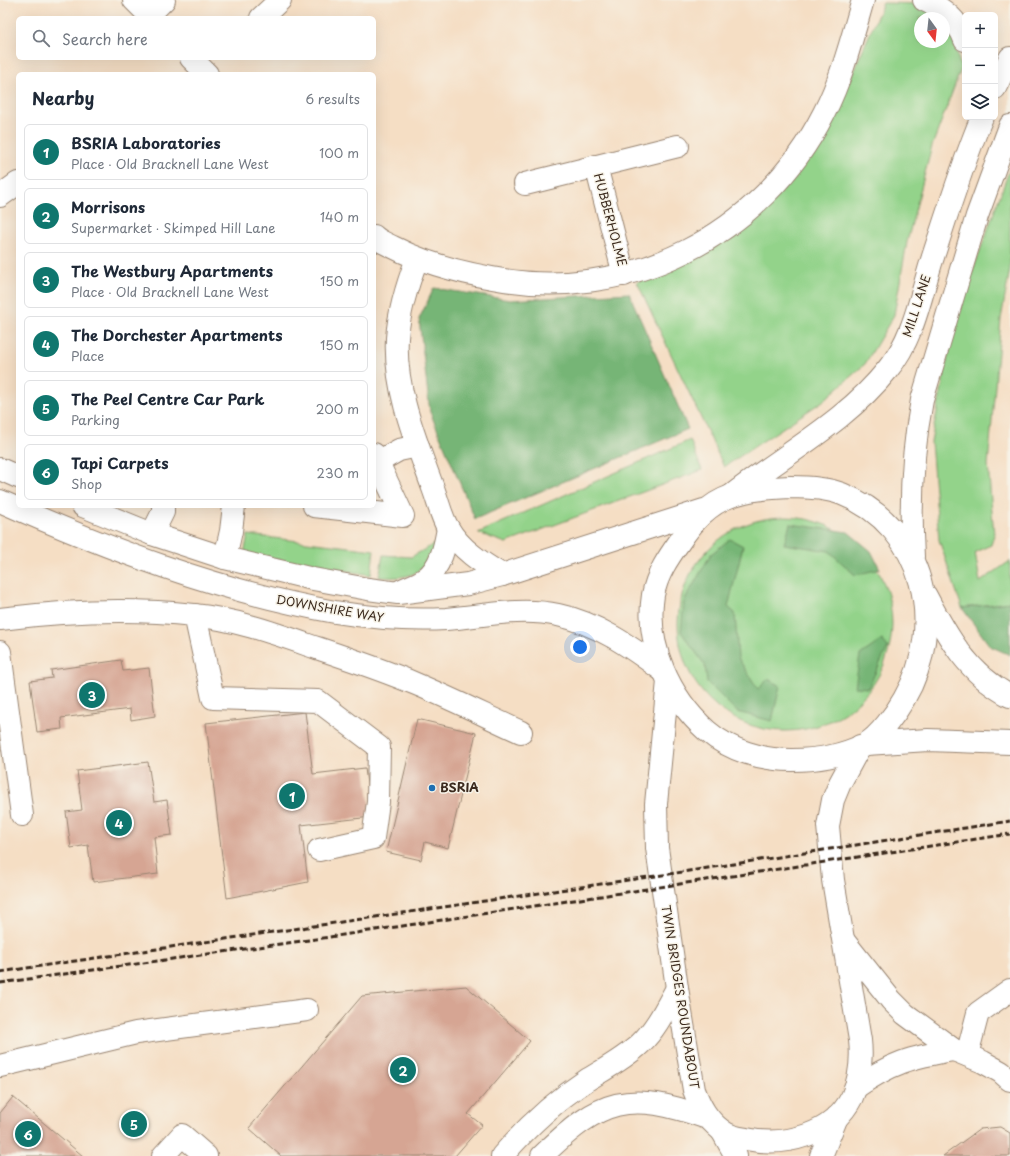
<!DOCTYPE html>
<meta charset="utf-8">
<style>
body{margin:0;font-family:"Playpen Sans",sans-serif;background:#f6f6f7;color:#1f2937}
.controls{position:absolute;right:12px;top:12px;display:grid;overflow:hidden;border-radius:6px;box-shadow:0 4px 16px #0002}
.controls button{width:36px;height:36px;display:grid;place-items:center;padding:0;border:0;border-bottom:1px solid #e0e1e3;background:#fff;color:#1f2937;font:20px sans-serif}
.compass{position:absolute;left:914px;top:12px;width:36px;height:36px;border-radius:50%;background:#fff;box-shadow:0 4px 16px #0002;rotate:165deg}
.you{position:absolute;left:580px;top:647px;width:14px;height:14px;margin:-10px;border:3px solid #fff;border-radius:50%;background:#1a73e8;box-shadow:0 0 0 6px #1a73e833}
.badge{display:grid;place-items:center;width:26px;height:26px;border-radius:50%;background:#0f766e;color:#fff;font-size:13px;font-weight:700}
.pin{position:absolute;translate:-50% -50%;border:2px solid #fff;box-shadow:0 1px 4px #0006}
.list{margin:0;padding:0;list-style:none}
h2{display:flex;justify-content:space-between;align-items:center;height:52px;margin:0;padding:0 16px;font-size:17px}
h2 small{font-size:13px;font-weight:400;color:#747a83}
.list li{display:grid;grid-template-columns:26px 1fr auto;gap:12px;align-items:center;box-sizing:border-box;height:56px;margin:0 8px 8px;padding:0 8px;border:1px solid #e0e1e3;border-radius:6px}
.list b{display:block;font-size:15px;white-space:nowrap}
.list p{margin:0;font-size:13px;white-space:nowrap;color:#747a83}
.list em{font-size:13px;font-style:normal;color:#747a83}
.icon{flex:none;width:22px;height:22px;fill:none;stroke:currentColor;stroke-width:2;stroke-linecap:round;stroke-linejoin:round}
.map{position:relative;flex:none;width:1010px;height:1156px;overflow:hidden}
.search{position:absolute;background:#fff;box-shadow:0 4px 16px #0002;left:16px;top:16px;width:360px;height:44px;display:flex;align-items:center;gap:10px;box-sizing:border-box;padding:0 14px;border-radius:6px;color:#747a83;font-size:15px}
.panel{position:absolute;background:#fff;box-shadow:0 4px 16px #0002;left:16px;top:72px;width:360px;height:436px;border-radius:6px}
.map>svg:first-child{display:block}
.green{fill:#93d38a;stroke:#677e54}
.forest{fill:#76b576;stroke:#58704a}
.building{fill:#d6a593}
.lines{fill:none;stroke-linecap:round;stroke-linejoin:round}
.minor-casing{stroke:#988471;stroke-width:24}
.major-casing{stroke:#988471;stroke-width:24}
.highway-casing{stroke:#988471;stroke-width:24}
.minor{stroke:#fff;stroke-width:22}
.major{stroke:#fff;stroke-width:22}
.highway{stroke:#fff;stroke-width:22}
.rail{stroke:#3b2a1e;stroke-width:3;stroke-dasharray:6 3;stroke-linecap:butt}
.poi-dot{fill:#1f6fb2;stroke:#f7f3e8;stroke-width:1.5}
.labels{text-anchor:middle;stroke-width:3;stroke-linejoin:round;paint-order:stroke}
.street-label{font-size:12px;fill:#3b2a1e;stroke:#f7f3e8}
.poi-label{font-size:12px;font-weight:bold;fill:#3b2a1e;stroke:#f7f3e8;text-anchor:start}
</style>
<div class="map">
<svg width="1010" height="1156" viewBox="0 0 1010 1156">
<rect width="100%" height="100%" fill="#f7f3e8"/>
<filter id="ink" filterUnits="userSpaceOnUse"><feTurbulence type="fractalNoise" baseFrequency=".025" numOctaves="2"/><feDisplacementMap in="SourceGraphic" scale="8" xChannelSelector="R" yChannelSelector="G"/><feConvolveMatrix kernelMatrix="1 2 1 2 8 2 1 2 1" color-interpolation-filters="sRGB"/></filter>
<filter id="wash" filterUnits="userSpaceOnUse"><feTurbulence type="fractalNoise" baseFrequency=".012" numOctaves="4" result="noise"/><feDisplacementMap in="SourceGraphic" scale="16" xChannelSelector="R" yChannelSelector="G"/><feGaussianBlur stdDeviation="0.9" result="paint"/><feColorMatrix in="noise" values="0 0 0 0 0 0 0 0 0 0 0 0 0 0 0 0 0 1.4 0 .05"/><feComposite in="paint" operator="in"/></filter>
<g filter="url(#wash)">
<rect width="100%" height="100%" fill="#f5dec4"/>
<g class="green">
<path d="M883 3 921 4 938 18H920V42H944V24L954 42 961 69 932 146 907 242 894 315 865 364 823 401 724 467 637 282 714 245 819 140 851 77Z"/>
<path d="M1010 168V269L1001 319 988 465 994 535 991 545 975 552 980 582 1010 561V602L962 608 939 540 931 442 955 320Z"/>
<path d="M690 440 702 470 506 543 478 533Z"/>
<circle cx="785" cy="624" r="107"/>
<path d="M248 535 374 550 371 575 244 554Z"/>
<path d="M436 543C425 575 411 579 379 577L383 555 411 557Z"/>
</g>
<g class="forest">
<path d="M434 288 510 300 629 293 688 429 475 519 430 412 419 319Z"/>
<path d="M790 524 848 532 871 551 880 569 855 575 829 551 784 544Z"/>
<path d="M730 539 743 546 728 607 735 613 738 658 758 689 768 679 780 686 772 721 737 712 707 682 705 665 681 632 684 601 711 554Z"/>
<path d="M1010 602V655L990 646 962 608Z"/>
<path d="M882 640 888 647 868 688 855 687 860 655Z"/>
</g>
<g id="blocks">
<g class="building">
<path d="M121 660 123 671 149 668 155 716 131 720 130 709 61 718 62 729 37 732 30 681 52 678 51 670Z"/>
<path d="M305 712 313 774 365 768 371 817 301 825 308 882 227 898 206 723Z"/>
<path d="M417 719 476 733 448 848 425 842 421 860 386 852Z"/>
<path d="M148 762 154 802 167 800 172 835 154 837 158 874 93 882 88 845 71 848 66 812 82 810 77 771Z"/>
<path d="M466 986 530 1041 468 1114 482 1125 455 1156H281L249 1128 362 996Z"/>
<path d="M13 1097 83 1156H0V1113Z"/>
<path d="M1000 1127 1010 1133V1156H943L980 1129Z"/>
</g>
</g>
</g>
<g filter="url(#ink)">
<use href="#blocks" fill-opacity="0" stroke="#988471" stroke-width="1"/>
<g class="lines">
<defs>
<g id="minor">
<path d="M134 0 152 18"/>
<path d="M149 15 164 0"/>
<path d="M261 18 280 0"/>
<path d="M191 58 207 74"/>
<path d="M596 166 624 275"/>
<path d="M525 184 678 146"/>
<path d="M0 196 18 183"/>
<path d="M374 236C379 241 387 244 393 247 424 263 458 272 492 278 627 304 762 236 824 113 842 78 852 38 863 0"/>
<path d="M417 259C407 285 399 311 397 338 394 389 416 441 433 488 438 501 441 516 448 528 460 549 482 563 502 575"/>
<path d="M374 464 399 450 418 446"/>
<path d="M314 506 403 516 374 454"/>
<path d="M152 534 163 512V506"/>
<path d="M225 558 231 531 234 506"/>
<path d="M400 591C408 587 418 584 425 579 441 567 445 546 448 528"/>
<path d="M195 615 213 698 318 701 379 747 378 802 373 838 319 850"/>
<path d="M0 619C64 611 130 608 194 615 233 619 271 632 308 645 344 657 381 669 416 684 452 699 486 716 521 732"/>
<path d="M0 652 22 815"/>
<path d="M844 941 891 1000 905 1014 954 1050 983 1062 1001 1072 1010 1080"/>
<path d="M967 1055 978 1013 1010 990"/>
<path d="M0 1066 136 1033 307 1010"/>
<path d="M855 1088C891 1063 911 1057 954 1050"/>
<path d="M722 1131 736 1156"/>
<path d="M163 1156 182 1135 206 1156"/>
<path d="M821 1156 837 1117"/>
</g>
<g id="major">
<path d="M924 0C943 8 958 20 965 40"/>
<path d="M995 88 1010 58"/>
<path d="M731 496C784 454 846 422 888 369 913 339 920 299 931 263 947 214 962 165 982 117"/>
<path d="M913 557C910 505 912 451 922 400L977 216 1010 126"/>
<path d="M668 681 656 804 657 848 677 988 694 1090C700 1106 707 1119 721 1130 727 1135 738 1138 746 1139 785 1147 833 1135 852 1097 860 1079 862 1059 860 1040L833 880 828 826 833 800 840 783 860 746"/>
<path d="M502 1156C527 1127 555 1101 587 1080 605 1069 624 1059 640 1044 656 1029 666 1008 677 988"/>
<path d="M542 1156C601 1098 628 1090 707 1118"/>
</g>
<g id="highway">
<path d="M0 469 18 477"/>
<path d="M791 487C808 487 826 488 842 494 925 527 947 626 904 699 896 713 879 737 864 745 843 755 816 760 792 760 763 760 730 751 707 731 670 698 645 645 653 595 657 574 668 558 680 541 693 522 708 504 731 496 750 489 771 488 791 487Z"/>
<path d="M0 501C108 549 218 591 335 612 372 618 408 621 446 619 482 616 522 607 558 615 597 623 631 647 662 670"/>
<path d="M83 506 152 534 225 558 313 579 368 589 398 593 468 584 502 575 704 510"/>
<path d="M926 596C947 636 968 674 1010 696"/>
<path d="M866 744 928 740 1010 743"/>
</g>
</defs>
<use href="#minor" class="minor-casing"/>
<use href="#major" class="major-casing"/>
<use href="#highway" class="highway-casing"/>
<use href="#minor" class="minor"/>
<use href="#major" class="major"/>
<use href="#highway" class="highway"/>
<g class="rail">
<path d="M0 972 676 873 1010 821"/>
<path d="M0 983 323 938 1010 834"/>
</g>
</g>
</g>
<circle class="poi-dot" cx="432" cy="788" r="4"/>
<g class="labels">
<g class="street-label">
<text transform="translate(610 220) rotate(75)" y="4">HUBBERHOLME</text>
<text transform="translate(917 306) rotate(-72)" y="4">MILL LANE</text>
<text transform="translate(330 609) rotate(10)" y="4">DOWNSHIRE WAY</text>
<text transform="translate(680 997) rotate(81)" y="4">TWIN BRIDGES ROUNDABOUT</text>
</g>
<g class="poi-label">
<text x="440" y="792">BSRIA</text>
</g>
</g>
</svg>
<div class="controls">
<button>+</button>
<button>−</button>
<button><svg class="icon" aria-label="layers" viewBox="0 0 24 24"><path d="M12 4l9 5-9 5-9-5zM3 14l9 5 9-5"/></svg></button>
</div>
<svg class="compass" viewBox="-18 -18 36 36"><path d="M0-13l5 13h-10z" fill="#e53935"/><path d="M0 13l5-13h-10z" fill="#747a83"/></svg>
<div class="you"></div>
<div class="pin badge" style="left:292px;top:796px">1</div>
<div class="pin badge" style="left:403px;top:1070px">2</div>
<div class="pin badge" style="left:92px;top:695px">3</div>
<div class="pin badge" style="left:119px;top:823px">4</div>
<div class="pin badge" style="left:134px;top:1124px">5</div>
<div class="pin badge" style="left:28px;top:1134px">6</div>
<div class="search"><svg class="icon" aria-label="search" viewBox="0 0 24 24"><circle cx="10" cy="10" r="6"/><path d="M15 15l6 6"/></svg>Search here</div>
<section class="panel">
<h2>Nearby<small>6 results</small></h2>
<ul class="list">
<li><span class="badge">1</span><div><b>BSRIA Laboratories</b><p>Place · Old Bracknell Lane West</p></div><em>100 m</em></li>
<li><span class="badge">2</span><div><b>Morrisons</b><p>Supermarket · Skimped Hill Lane</p></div><em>140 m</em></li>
<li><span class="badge">3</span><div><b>The Westbury Apartments</b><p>Place · Old Bracknell Lane West</p></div><em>150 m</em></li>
<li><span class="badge">4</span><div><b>The Dorchester Apartments</b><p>Place</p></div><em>150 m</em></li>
<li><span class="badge">5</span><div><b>The Peel Centre Car Park</b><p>Parking</p></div><em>200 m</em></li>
<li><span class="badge">6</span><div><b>Tapi Carpets</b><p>Shop</p></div><em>230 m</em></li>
</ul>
</section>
</div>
